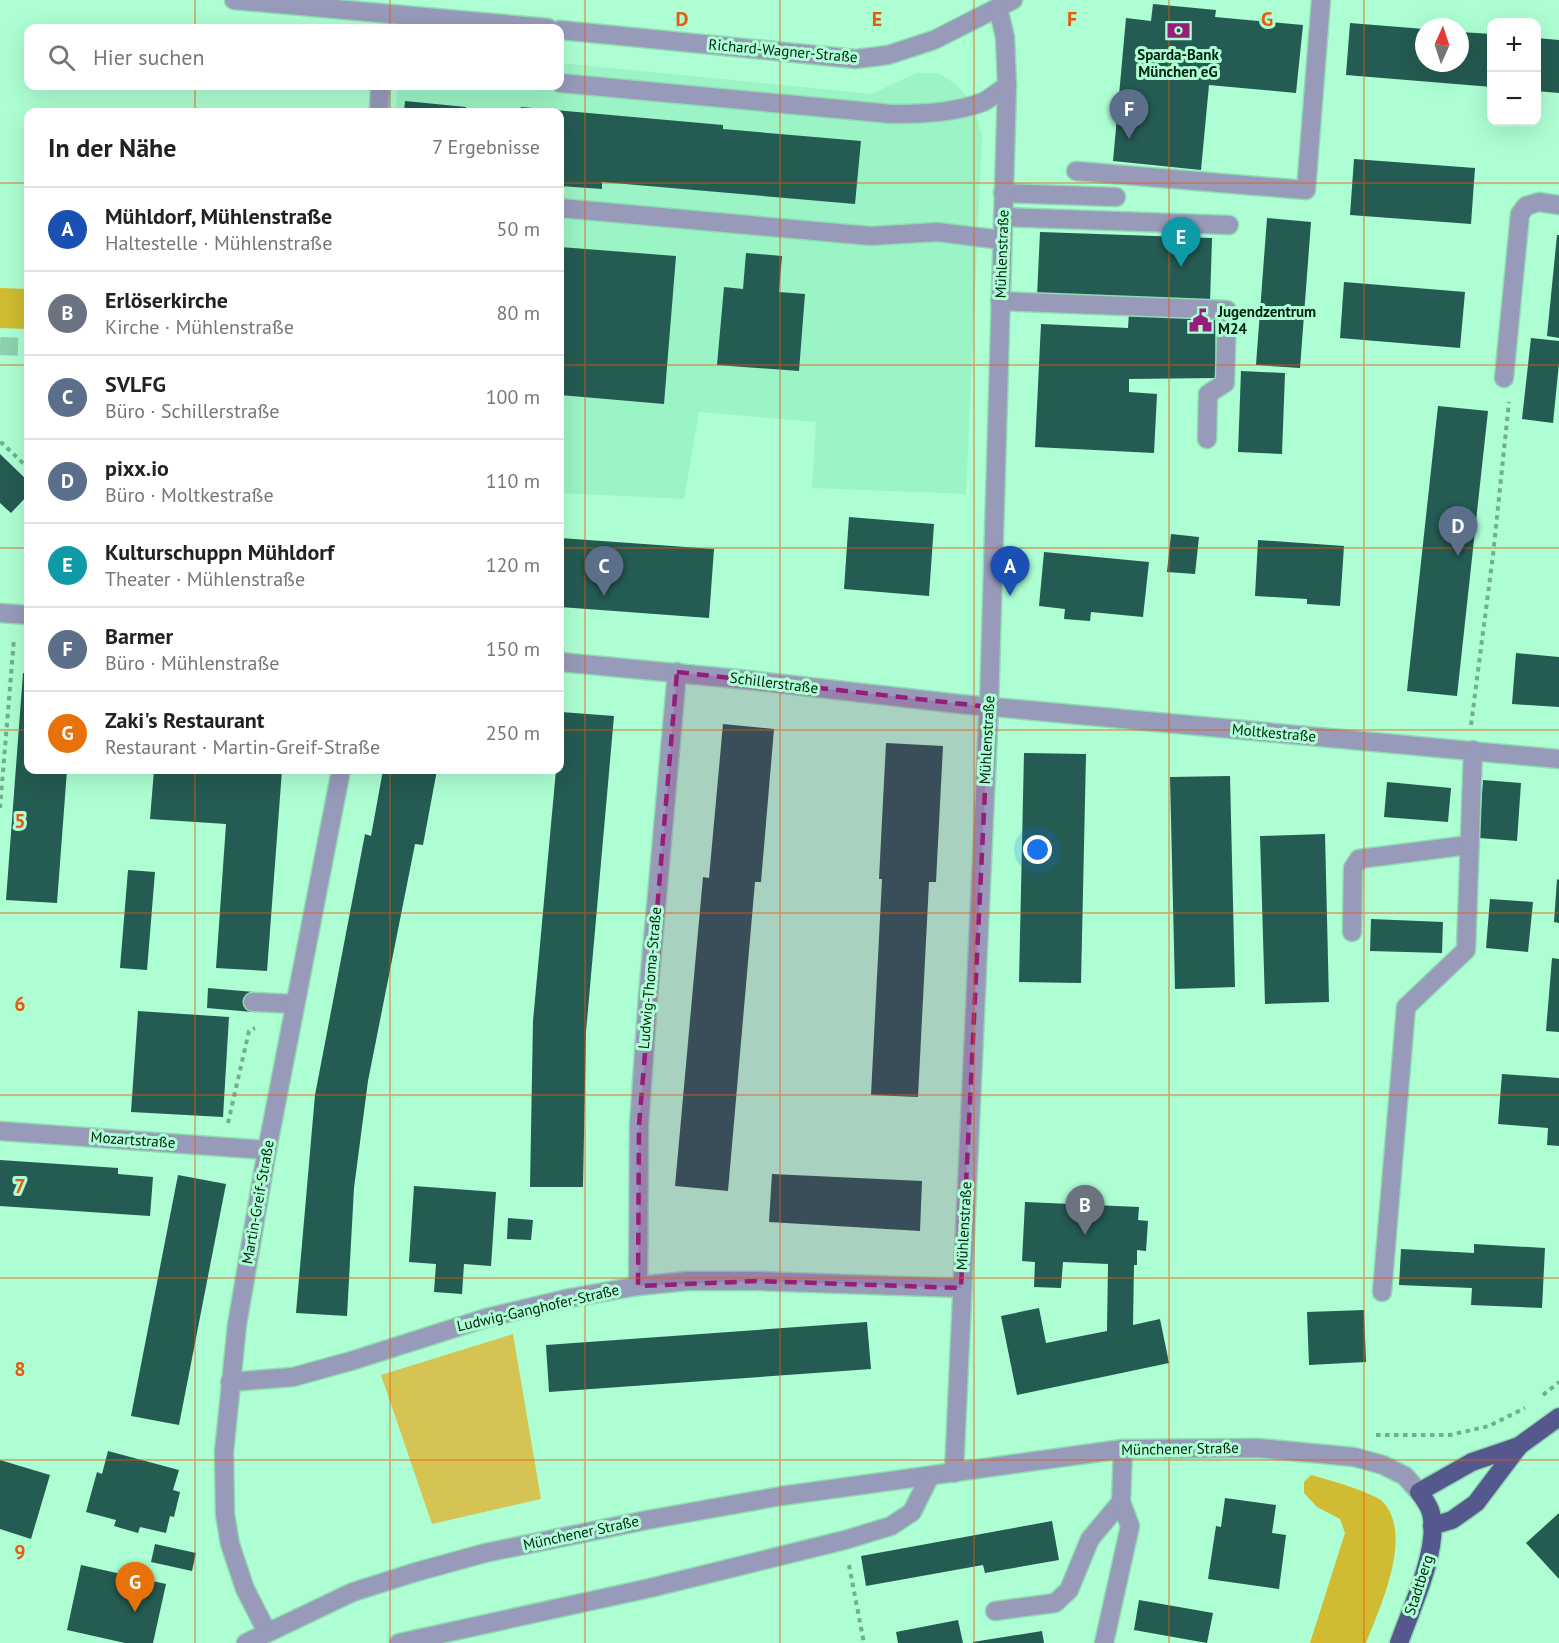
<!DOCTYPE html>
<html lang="de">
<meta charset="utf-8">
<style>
body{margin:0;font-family:"PT Sans",sans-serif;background:#f6f6f6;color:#222}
.controls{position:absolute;right:18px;top:18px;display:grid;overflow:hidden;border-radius:12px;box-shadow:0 6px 24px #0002}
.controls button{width:54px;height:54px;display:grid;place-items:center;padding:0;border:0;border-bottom:2px solid #e0e0e0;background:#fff;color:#222;font:30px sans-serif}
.compass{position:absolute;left:1415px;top:18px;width:54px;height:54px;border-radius:50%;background:#fff;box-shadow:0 6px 24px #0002;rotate:3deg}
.you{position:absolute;left:1038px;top:850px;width:21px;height:21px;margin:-15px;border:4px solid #fff;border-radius:50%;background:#1a73e8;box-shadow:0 0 0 9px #1a73e833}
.badge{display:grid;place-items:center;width:39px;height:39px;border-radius:50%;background:#961d78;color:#fff;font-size:20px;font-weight:700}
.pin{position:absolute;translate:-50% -50px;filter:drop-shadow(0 2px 3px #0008)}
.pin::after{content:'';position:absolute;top:32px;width:21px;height:18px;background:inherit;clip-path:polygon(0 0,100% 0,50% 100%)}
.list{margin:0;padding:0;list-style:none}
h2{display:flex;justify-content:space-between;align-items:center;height:78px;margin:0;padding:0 24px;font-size:26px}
h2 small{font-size:20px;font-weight:400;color:#767676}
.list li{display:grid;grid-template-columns:39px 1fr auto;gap:18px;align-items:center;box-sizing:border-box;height:84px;padding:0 24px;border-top:2px solid #e0e0e0}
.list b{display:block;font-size:22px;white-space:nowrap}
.list p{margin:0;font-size:20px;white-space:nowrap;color:#767676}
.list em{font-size:20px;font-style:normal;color:#767676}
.icon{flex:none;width:33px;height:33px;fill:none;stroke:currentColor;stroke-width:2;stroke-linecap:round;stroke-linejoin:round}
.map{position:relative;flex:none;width:1559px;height:1643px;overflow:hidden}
.search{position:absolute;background:#fff;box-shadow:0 6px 24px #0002;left:24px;top:24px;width:540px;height:66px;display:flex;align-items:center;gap:15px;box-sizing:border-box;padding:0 21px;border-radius:12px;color:#767676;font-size:22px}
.panel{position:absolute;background:#fff;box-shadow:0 6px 24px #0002;left:24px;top:108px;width:540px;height:666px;border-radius:12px}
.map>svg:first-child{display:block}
.built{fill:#9bf4c5}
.green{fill:#d5c353}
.forest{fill:#d0bb32}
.building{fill:#245b52}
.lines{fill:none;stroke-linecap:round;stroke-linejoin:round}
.minor-tunnel{stroke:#8bd2ad;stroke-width:18;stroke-dasharray:18 9;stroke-linecap:butt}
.minor-casing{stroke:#91dbb4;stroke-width:21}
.major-casing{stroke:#91dbb4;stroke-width:21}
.path{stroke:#70b08f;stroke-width:4;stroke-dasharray:4.5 4.5;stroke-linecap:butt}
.minor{stroke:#979ab9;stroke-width:18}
.major{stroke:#55588d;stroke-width:18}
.marked{fill:#961d78;fill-opacity:0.2;stroke:#961d78;stroke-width:4.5;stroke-dasharray:12 8;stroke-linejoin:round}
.grid{fill:none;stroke:#e8590c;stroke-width:1.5;stroke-opacity:0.55}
.labels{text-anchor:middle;stroke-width:6;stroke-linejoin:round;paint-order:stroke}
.street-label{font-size:15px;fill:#012314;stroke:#adfed3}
.poi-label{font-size:15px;font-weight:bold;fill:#012314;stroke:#adfed3}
.grid-label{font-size:20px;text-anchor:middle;font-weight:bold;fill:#e8590c;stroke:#adfed3;stroke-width:6;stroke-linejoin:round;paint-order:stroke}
</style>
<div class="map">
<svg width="1559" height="1643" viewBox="0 0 1559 1643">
<rect width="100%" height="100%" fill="#adfed3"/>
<path class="built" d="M560 63 872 94 916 73H939L958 86 974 105 982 136 966 494 812 488 816 422 699 412 684 499 560 493V112H395L398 86H560Z"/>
<path class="green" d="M513 1334 541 1499 432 1524 381 1375Z"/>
<g class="forest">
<path d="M0 288 28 289V329L0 328Z"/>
<path d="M1311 1475C1326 1479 1376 1493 1384 1503 1413 1537 1380 1607 1366 1643H1310L1345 1533 1340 1519 1317 1507 1304 1493V1482Z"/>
</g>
<g class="building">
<path d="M1153 4 1216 10 1215 17 1303 25 1296 93 1209 85 1201 170 1113 161 1126 18 1151 21Z"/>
<path d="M1350 23 1424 29V63H1460V32L1492 34V87L1346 75Z"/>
<path d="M1536 38 1559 40V93L1536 91Z"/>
<path d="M405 101 466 107V112H404Z"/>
<path d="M521 107 723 125V129L861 141 855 204 602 182V189L560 186V112H520Z"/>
<path d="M1354 159 1475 168 1471 224 1350 215Z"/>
<path d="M1267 218 1311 222 1300 368 1256 365Z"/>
<path d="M1040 232 1212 238 1210 302 1037 296Z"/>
<path d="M1557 235H1559V338L1547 336Z"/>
<path d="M560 247 676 256 664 404 560 395Z"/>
<path d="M746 253 782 256 779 292 805 294 799 371 717 365 724 287 743 289Z"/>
<path d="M1344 282 1465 292 1460 348 1340 338Z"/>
<path d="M1129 313 1215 314 1216 378 1129 379V392L1157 394 1154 453 1035 447 1041 324 1128 328Z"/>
<path d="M1531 338 1559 341V363L1553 423 1522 419Z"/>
<path d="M1241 371 1285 373 1282 454 1238 452Z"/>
<path d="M1438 406 1488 411 1457 696 1407 691Z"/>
<path d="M0 454 28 481V495L11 513 0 503Z"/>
<path d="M849 517 934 524 929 596 844 589Z"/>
<path d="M1171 534 1199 537 1195 574 1167 572Z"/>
<path d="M560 538 714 549 709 618 560 607Z"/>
<path d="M1258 540 1344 546 1340 606 1307 604V599L1255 596Z"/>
<path d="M1044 552 1149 562 1143 617 1091 612 1090 621 1064 619 1065 609 1039 606Z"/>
<path d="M1516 653 1559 657V707L1512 704Z"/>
<path d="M23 673 28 674V770H67L57 903 6 900Z"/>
<path d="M561 712 614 716 586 1032 583 1187H530L533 1021 556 770H560Z"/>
<path d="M723 724 774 729 761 882H755L728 1191 675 1186 703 877 709 878Z"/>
<path d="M886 743 943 746 936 882H929L918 1097 871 1095 882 879H879Z"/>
<path d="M1024 753 1086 754 1081 983 1019 982Z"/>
<path d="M154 770H282L267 971 216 968 226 824 150 819Z"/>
<path d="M383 770H437L423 845 415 844 368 1081 354 1188 347 1316 296 1313 315 1095 365 834 371 836Z"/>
<path d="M1230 776 1235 987 1175 989 1170 777Z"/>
<path d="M1483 780 1521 783 1517 841 1479 838Z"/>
<path d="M1387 782 1451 788 1448 822 1384 817Z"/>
<path d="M1325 834 1329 1002 1265 1004 1260 836Z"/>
<path d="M128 870 155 872 147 970 120 968Z"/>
<path d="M1557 879 1559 880V923L1554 922Z"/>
<path d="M1490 899 1533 902 1528 952 1486 948Z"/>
<path d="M1371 919 1443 922 1442 953 1370 951Z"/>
<path d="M1552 958 1559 959V1032L1546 1031Z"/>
<path d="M208 988 254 992 252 1012 207 1008Z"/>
<path d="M138 1011 229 1017 223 1117 131 1112Z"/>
<path d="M1502 1074 1559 1078V1146L1547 1145 1548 1128 1498 1124Z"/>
<path d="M0 1160 118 1168V1174L153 1177 150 1216 0 1206Z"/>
<path d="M772 1174 922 1181 920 1231 769 1222Z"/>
<path d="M178 1175 226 1184 179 1425 131 1416Z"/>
<path d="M414 1186 496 1192 491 1266 464 1264 462 1294 434 1292 436 1264 409 1262Z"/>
<path d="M1025 1202 1139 1207 1138 1220 1148 1221 1146 1251 1137 1250V1265H1134L1133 1325 1160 1319 1169 1363 1017 1395 1001 1316 1039 1308 1046 1343 1107 1331 1108 1264 1063 1262 1061 1288 1034 1287 1035 1262 1022 1261Z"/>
<path d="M508 1218 533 1220 531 1240 507 1239Z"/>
<path d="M1474 1244 1545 1248 1542 1308 1471 1305 1472 1288 1399 1285 1401 1249 1474 1253Z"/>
<path d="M1364 1310 1366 1362 1309 1365 1307 1312Z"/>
<path d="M867 1322 871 1369 549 1392 546 1345Z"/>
<path d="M108 1451 179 1470 173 1490 180 1492 174 1517 170 1516 166 1533 140 1527 138 1533 114 1526 116 1520 86 1512 97 1472 102 1474Z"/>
<path d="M0 1460 50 1475 31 1539 0 1529Z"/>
<path d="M1225 1498 1276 1505 1272 1533 1286 1535 1279 1589 1208 1579 1216 1526 1221 1527Z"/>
<path d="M1559 1513V1579L1526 1543Z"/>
<path d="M1052 1521 1059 1560 985 1573 983 1565 866 1586 861 1556Z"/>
<path d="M155 1544 196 1553 192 1571 151 1562Z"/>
<path d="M81 1565 166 1584 153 1643H125L67 1630Z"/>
<path d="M1139 1600 1213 1613 1207 1643 1134 1630Z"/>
<path d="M958 1620 963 1643H898L896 1632Z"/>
<path d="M1042 1631 1044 1643H973V1642Z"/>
</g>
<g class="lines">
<path class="minor-tunnel" d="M0 346 28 347"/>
<defs>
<g id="minor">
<path d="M234 0 548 28"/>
<path d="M560 30 856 59 888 55 934 40 1013 0"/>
<path d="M560 83 892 114C922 114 954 113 983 102 991 98 999 91 1007 86"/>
<path d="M379 112 380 86"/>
<path d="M1076 171 1306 190 1321 0"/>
<path d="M1003 193 1116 197"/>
<path d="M560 208 871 236 937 232 1002 240"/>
<path d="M1003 217 1229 225"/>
<path d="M1000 301 1227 310 1225 383 1208 394 1207 439"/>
<path d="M1504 378 1520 214 1526 206 1539 202 1559 205"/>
<path d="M0 613 28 615"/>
<path d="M560 662 749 680 960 704 1559 759"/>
<path d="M1352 932 1353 868 1359 859 1469 845"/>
<path d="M253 1002 295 1004"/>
<path d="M0 1131 267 1150"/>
<path d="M638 1286 639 1125 648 996 677 672"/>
<path d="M1382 1292 1406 1007 1466 950 1473 750"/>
<path d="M230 1382 293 1377 351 1361 486 1318 570 1298 638 1286 687 1281H758L961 1288"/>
<path d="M954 1473 989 707 1007 86 1005 37 998 8"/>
<path d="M995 1611 1055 1603 1069 1590 1090 1539 1121 1502"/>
<path d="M267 1632 245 1589 230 1544 225 1514 224 1452 237 1325 267 1150 341 770"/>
<path d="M246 1643 353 1592 416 1572 485 1553 647 1520 781 1496 1123 1449 1258 1448 1354 1457 1383 1465 1405 1476 1419 1492"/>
<path d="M399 1643 650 1588 845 1540 891 1526 912 1512 930 1476"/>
<path d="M1104 1643 1130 1526 1121 1502 1123 1449"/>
</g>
<g id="major">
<path d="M1432 1526 1452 1520 1476 1503 1519 1446"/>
<path d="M1399 1643C1411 1609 1440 1548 1431 1513 1429 1505 1424 1499 1419 1492L1472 1462 1519 1446 1559 1417"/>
</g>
</defs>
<use href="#minor" class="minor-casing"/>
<use href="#major" class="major-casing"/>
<g class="path">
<path d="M0 444 2 443 28 468"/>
<path d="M1471 725 1493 555 1509 402"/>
<path d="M0 808 14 639"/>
<path d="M228 1123 249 1031 255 1028"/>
<path d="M1543 1395 1559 1382"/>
<path d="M1376 1435H1450L1489 1426 1525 1408"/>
<path d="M849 1565 864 1643"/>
</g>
<use href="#minor" class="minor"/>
<use href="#major" class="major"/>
</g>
<path class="marked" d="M677 672 989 707 961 1288 758 1281 638 1286 639 1125Z"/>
<path class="grid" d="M195 0V28M390 0V28M585 0V1643M780 0V1643M974 0V1643M1169 0V1643M1364 0V1643M195 86V112M390 86V112M0 183H28M560 183H1559M0 365H28M560 365H1559M0 548H28M560 548H1559M0 730H28M560 730H1559M195 770V1643M390 770V1643M0 913H1559M0 1095H1559M0 1278H1559M0 1460H1559"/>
<defs>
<symbol id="bank-bare" viewBox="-9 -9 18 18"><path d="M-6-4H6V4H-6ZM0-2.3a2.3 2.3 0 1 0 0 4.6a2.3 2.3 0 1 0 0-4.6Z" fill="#961d78" stroke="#adfed3" stroke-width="2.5" paint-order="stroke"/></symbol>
<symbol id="civic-bare" viewBox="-9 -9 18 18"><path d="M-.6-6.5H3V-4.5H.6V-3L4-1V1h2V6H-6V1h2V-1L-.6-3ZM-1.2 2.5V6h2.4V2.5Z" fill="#961d78" stroke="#adfed3" stroke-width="2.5" paint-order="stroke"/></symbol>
</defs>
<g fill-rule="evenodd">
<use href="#bank-bare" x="1162" y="14" width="33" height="33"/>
<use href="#civic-bare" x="1184" y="304" width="33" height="33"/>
</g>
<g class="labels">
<g class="street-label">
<text transform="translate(783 51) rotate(5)" y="5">Richard-Wagner-Straße</text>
<text transform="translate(1002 254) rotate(-88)" y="5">Mühlenstraße</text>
<text transform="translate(774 683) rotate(7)" y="5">Schillerstraße</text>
<text transform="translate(1274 733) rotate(5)" y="5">Moltkestraße</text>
<text transform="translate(987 740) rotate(-87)" y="5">Mühlenstraße</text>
<text transform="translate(650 978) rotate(-85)" y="5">Ludwig-Thoma-Straße</text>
<text transform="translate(133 1140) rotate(4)" y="5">Mozartstraße</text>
<text transform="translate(258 1202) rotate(-80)" y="5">Martin-Greif-Straße</text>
<text transform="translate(964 1226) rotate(-87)" y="5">Mühlenstraße</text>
<text transform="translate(538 1308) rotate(-13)" y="5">Ludwig-Ganghofer-Straße</text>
<text transform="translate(1180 1449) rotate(-1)" y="5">Münchener Straße</text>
<text transform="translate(581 1533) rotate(-12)" y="5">Münchener Straße</text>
<text transform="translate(1419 1585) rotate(-72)" y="5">Stadtberg</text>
</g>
<g class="poi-label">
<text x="1178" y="60">Sparda-Bank<tspan x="1178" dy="17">München eG</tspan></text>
<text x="1218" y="317" text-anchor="start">Jugendzentrum<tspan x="1218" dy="17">M24</tspan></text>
</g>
</g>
<g class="grid-label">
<text x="682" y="26">D</text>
<text x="877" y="26">E</text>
<text x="1072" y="26">F</text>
<text x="1267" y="26">G</text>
<text x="20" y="828">5</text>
<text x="20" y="1011">6</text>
<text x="20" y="1193">7</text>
<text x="20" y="1376">8</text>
<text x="20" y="1559">9</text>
</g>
</svg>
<div class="controls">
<button>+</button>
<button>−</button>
</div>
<svg class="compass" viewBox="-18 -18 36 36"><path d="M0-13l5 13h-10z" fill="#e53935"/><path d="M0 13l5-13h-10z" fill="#767676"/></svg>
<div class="you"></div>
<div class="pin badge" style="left:1010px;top:596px;background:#1a4fb4">A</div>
<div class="pin badge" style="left:1085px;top:1235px;background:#6b7280">B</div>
<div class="pin badge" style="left:604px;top:596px;background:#5c6f8a">C</div>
<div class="pin badge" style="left:1458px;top:556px;background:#5c6f8a">D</div>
<div class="pin badge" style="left:1181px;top:267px;background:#0f9aa8">E</div>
<div class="pin badge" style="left:1129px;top:139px;background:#5c6f8a">F</div>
<div class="pin badge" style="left:135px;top:1612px;background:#e8710a">G</div>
<div class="search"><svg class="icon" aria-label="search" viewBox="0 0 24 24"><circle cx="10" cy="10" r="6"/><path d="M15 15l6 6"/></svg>Hier suchen</div>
<section class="panel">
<h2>In der Nähe<small>7 Ergebnisse</small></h2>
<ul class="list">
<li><span class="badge" style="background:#1a4fb4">A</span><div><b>Mühldorf, Mühlenstraße</b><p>Haltestelle · Mühlenstraße</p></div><em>50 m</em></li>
<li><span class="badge" style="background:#6b7280">B</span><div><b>Erlöserkirche</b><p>Kirche · Mühlenstraße</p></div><em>80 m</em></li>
<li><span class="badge" style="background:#5c6f8a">C</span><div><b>SVLFG</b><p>Büro · Schillerstraße</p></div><em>100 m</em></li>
<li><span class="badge" style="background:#5c6f8a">D</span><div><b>pixx.io</b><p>Büro · Moltkestraße</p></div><em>110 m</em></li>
<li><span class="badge" style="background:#0f9aa8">E</span><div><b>Kulturschuppn Mühldorf</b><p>Theater · Mühlenstraße</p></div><em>120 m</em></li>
<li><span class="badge" style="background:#5c6f8a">F</span><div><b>Barmer</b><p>Büro · Mühlenstraße</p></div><em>150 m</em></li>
<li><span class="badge" style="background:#e8710a">G</span><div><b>Zaki's Restaurant</b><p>Restaurant · Martin-Greif-Straße</p></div><em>250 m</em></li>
</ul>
</section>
</div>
